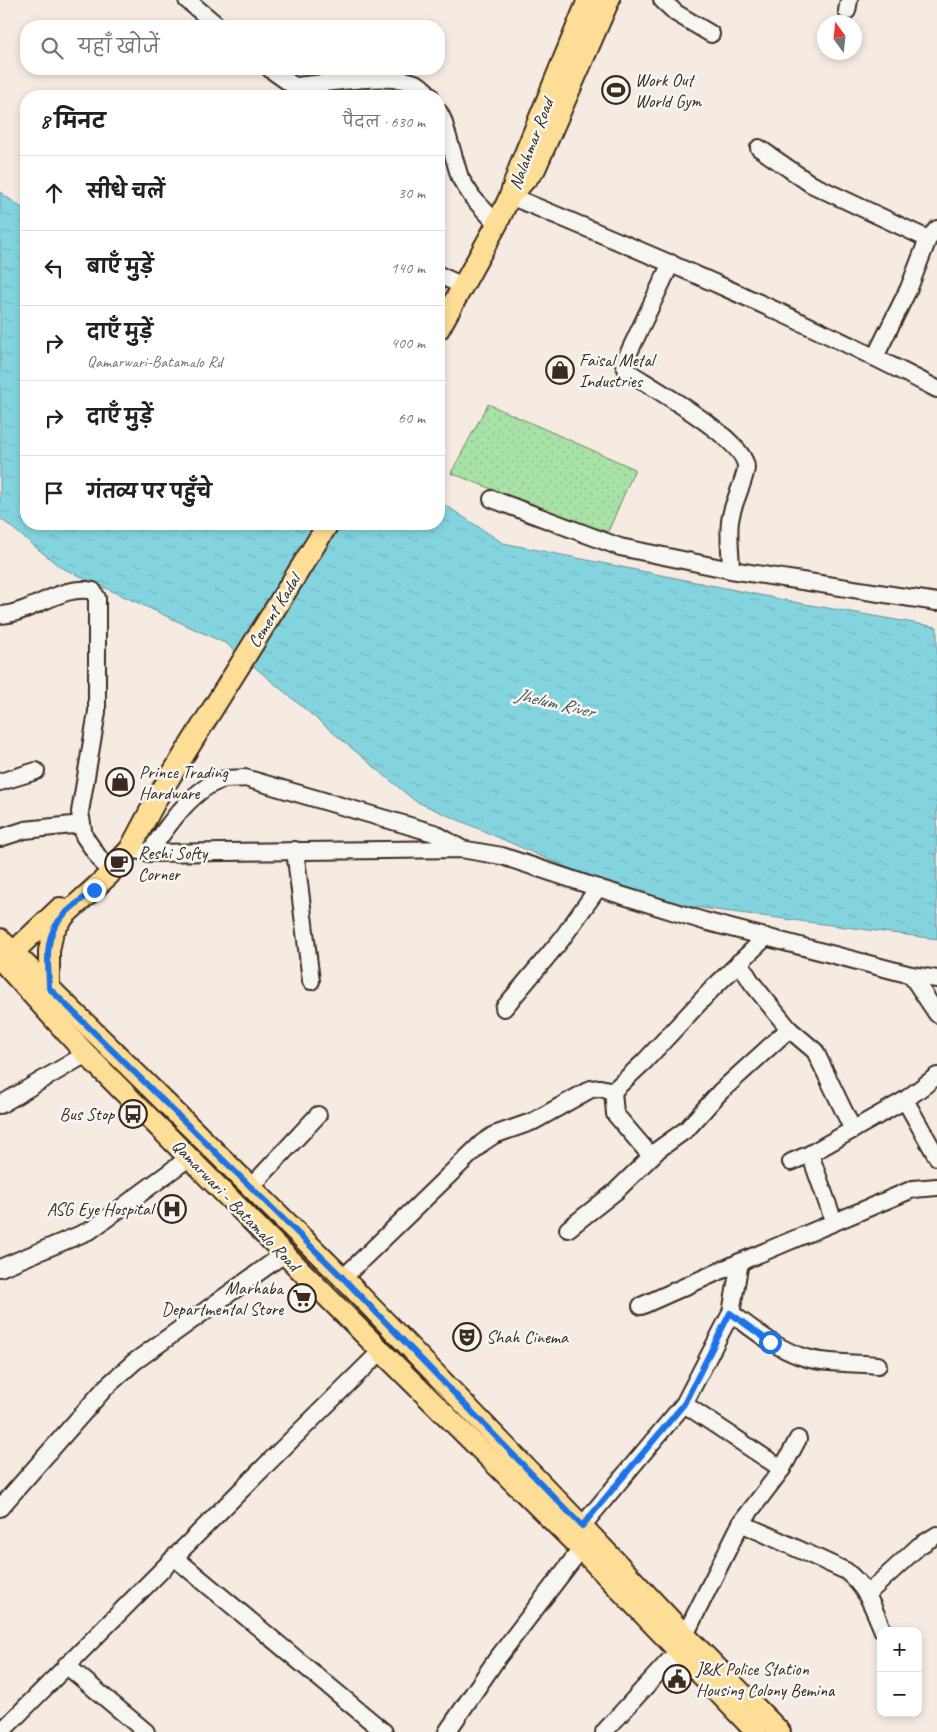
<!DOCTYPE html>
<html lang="hi">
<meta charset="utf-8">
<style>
body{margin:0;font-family:Caveat,"Playpen Sans Deva",sans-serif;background:#f2f2f2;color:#202124}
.controls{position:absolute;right:15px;bottom:15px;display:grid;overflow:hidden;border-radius:10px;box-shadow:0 2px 8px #0003}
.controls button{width:45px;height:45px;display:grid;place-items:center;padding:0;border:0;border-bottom:1px solid #e0e0e0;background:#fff;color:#202124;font:25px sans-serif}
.compass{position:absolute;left:817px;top:15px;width:45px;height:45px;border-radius:50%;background:#fff;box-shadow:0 2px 8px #0003;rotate:345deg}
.stop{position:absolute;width:15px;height:15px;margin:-11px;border:4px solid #1a73e8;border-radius:50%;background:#fff}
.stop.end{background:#1a73e8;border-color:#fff;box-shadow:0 1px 5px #0008}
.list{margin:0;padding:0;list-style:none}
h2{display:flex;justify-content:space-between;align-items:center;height:65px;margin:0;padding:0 20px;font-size:21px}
h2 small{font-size:16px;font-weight:400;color:#757577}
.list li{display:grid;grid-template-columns:32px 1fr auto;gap:15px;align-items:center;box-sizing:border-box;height:75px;padding:0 20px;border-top:1px solid #e0e0e0}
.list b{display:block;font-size:19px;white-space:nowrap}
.list p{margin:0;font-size:16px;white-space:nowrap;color:#757577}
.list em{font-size:16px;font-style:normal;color:#757577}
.icon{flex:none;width:28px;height:28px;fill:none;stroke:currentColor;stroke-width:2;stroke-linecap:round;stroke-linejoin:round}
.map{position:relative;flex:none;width:937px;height:1732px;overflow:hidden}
.search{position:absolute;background:#fff;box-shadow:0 2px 8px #0003;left:20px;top:20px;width:425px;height:55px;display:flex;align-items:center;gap:12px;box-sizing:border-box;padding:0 18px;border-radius:20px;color:#757577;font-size:19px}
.panel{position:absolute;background:#fff;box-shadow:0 2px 8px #0003;left:20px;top:90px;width:425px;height:440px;border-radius:20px}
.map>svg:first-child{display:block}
.park{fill:url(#park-dots);stroke:#728662}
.water{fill:url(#water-ripples);stroke:#679092}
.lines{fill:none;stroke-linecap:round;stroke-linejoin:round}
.minor-casing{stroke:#3b2a1e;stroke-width:20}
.major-casing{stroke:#3b2a1e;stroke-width:24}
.minor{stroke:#f6f6f2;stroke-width:16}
.major{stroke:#fede96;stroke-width:20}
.route{stroke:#1a73e8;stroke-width:6}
.labels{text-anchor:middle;stroke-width:5;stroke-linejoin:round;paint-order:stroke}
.poi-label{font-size:18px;fill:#3b2a1e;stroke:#f6f6f2;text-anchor:start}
.street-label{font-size:18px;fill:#3b2a1e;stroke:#f6f6f2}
.water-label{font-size:19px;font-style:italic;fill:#4d544e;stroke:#f6f6f2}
</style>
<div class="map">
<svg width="937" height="1732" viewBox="0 0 937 1732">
<defs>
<pattern id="park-dots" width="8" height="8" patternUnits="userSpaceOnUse" patternTransform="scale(1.25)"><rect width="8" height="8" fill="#a8e2a6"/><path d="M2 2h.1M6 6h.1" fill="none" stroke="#92c28e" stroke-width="1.8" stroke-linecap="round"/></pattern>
<pattern id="water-ripples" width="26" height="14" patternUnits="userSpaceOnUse" patternTransform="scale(1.25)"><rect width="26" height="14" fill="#84d4e0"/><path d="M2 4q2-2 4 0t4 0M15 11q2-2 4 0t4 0" fill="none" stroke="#73b6c0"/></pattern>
</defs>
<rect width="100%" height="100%" fill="#f6ebe3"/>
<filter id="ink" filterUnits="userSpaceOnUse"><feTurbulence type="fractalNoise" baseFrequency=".02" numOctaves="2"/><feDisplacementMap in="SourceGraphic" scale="10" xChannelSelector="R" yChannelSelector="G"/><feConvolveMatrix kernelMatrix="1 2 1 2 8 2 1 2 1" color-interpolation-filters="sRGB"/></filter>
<g filter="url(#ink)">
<path class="park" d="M488 404 635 469 607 534 451 473Z"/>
<path class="water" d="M0 192 26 211V524H439V501L503 543 799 603 937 627V939L641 900 415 801 227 644 60 567 0 518Z"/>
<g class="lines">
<defs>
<g id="minor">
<path d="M187 0 218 26"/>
<path d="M662 0 676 13 711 34"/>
<path d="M847 11 849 0"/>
<path d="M270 69 294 86V96"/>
<path d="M294 86C324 84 385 73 412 82 420 84 425 89 430 96"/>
<path d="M439 112 443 120 460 178 473 198 497 224"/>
<path d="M759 148 811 184 928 239"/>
<path d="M510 196C655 256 798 317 937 389"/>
<path d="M671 263 624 363 627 371C651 387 747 440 746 468 745 480 733 503 731 516 727 531 731 554 731 570"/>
<path d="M439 275 463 286"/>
<path d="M875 357 909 288 928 239 937 229"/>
<path d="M492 499 620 547 731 570 937 602"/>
<path d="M0 615C31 614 63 583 93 591L97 598V712L80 812 84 836 110 874"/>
<path d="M0 782 36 771"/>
<path d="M0 838 25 830 82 824"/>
<path d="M130 849 149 853 461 849 502 856 598 888 704 921 911 975 937 979"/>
<path d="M295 850 311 981"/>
<path d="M149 853C165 829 195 784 226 779 232 778 239 779 245 778L434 833 460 848"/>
<path d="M739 962 752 983 789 1029 815 1051 853 1130"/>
<path d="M911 975 937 1014"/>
<path d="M504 1008 561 940 598 888"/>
<path d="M613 1091 615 1114 651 1156"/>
<path d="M905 1100 937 1157"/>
<path d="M0 1105 86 1054"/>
<path d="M810 1154 834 1222"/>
<path d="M791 1162 810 1154 905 1100 937 1076"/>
<path d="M251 1187 318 1115"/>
<path d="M568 1229 615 1192 659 1149 687 1129 720 1092 789 1029"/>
<path d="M0 1268 91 1230 190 1157"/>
<path d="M343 1278 482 1143 494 1135 534 1121 591 1089 600 1088 613 1091 644 1062 713 988 766 937"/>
<path d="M641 1306 740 1262"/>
<path d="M731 1313C753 1329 774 1347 800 1356 822 1364 854 1363 878 1365"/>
<path d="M684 1404 782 1469"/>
<path d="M0 1508 106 1387 134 1362 284 1254"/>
<path d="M741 1523 846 1571C867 1588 873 1607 883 1631"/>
<path d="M582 1526 684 1404 731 1313 740 1262 906 1192 913 1189 937 1187"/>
<path d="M174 1557 384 1732"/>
<path d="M867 1594 919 1546 937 1535"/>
<path d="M685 1635 741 1523 782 1469 798 1439"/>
<path d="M66 1665 146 1732"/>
<path d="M1 1732 271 1460 381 1351"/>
<path d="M447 1732 496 1660 581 1549"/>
<path d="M604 1732 677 1652"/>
</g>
<g id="major">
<path d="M515 191 535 169 609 0"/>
<path d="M439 329 497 224 510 196 521 163 588 0"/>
<path d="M0 939 343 1278 582 1526 685 1635 780 1732"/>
<path d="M0 959 86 1054 381 1351 581 1549 756 1732"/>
<path d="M5 960 60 908"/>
<path d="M49 988V951L53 931 66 914 110 874 114 866 130 849 157 798 328 524"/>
</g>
</defs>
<use href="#minor" class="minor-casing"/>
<use href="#major" class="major-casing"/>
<use href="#minor" class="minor"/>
<use href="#major" class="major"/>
</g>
</g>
<g class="lines" filter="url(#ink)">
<path class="route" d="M94 890C80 901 60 914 53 931 45 948 49 970 49 988L343 1278 582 1526 684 1404 730 1313 770 1342"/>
</g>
<defs>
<symbol id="stadium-ring" viewBox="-11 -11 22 22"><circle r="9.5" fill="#f6f6f2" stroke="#3b2a1e" stroke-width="1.5"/><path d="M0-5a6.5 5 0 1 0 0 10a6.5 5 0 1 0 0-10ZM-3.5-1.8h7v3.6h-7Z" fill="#3b2a1e"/></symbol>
<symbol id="shop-ring" viewBox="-11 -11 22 22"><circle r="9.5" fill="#f6f6f2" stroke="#3b2a1e" stroke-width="1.5"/><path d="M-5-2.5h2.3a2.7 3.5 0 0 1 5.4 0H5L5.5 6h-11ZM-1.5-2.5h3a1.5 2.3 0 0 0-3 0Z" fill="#3b2a1e"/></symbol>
<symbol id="cafe-ring" viewBox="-11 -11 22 22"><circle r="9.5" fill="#f6f6f2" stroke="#3b2a1e" stroke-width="1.5"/><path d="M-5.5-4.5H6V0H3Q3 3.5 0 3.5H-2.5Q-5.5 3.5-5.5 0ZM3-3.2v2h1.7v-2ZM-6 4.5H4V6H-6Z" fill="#3b2a1e"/></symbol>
<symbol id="bus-ring" viewBox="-11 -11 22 22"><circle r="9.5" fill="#f6f6f2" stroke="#3b2a1e" stroke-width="1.5"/><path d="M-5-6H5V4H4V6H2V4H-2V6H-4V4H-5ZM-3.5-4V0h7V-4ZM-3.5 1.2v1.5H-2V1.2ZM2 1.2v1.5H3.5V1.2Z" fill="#3b2a1e"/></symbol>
<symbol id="hospital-ring" viewBox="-11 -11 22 22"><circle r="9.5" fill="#f6f6f2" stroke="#3b2a1e" stroke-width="1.5"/><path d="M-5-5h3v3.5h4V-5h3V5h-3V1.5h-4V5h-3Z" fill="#3b2a1e"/></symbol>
<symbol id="supermarket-ring" viewBox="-11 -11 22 22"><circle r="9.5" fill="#f6f6f2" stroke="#3b2a1e" stroke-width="1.5"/><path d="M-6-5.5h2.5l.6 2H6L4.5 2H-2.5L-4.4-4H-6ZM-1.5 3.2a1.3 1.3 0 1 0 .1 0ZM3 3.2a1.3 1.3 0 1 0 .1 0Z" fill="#3b2a1e"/></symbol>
<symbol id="theatre-ring" viewBox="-11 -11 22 22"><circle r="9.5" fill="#f6f6f2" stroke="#3b2a1e" stroke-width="1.5"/><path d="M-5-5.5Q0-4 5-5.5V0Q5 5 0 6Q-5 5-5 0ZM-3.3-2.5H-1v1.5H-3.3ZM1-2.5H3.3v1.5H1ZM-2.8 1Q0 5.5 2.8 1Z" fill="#3b2a1e"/></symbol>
<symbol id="civic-ring" viewBox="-11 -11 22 22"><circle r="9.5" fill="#f6f6f2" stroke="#3b2a1e" stroke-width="1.5"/><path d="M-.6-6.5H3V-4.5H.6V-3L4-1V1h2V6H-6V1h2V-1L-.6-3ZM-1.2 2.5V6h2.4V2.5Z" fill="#3b2a1e"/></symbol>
</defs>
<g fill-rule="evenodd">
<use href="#stadium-ring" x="600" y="74" width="32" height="32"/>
<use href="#shop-ring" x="544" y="354" width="32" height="32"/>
<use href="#shop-ring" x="104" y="766" width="32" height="32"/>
<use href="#cafe-ring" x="103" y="847" width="32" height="32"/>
<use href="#bus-ring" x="117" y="1098" width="32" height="32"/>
<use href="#hospital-ring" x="156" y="1193" width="32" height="32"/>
<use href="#supermarket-ring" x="286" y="1282" width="32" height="32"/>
<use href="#theatre-ring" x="451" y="1321" width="32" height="32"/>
<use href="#civic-ring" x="661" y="1663" width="32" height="32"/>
</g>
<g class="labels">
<g class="poi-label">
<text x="635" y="86">Work Out<tspan x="635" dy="21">World Gym</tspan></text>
<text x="579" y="366">Faisal Metal<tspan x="579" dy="21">Industries</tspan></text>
<text x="139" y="778">Prince Trading<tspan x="139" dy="21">Hardware</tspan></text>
<text x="138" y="859">Reshi Softy<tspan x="138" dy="21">Corner</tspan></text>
<text x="114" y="1120" text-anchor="end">Bus Stop</text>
<text x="153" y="1215" text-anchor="end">ASG Eye Hospital</text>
<text x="283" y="1294" text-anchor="end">Marhaba<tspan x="283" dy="21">Departmental Store</tspan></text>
<text x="486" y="1343">Shah Cinema</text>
<text x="696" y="1675">J&amp;K Police Station<tspan x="696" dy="21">Housing Colony Bemina</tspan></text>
</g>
<g class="street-label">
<text transform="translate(531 144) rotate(-69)" y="6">Nalahmar Road</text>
<text transform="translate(274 611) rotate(-58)" y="6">Cement Kadal</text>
<text transform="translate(236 1205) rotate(46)" y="6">Qamarwari - Batamalo Road</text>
</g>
<g class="water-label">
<text transform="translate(555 702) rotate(13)" y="7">Jhelum River</text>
</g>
</g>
</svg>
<div class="controls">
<button>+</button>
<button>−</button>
</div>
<svg class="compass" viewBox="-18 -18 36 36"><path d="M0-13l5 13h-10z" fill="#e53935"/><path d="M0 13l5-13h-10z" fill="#757577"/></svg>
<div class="stop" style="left:770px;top:1342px"></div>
<div class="stop end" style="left:94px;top:890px"></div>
<div class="search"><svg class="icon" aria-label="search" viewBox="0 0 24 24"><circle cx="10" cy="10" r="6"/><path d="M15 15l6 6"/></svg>यहाँ खोजें</div>
<section class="panel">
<h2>8 मिनट<small>पैदल · 630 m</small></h2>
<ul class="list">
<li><svg class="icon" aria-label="ahead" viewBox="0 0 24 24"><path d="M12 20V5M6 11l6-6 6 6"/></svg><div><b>सीधे चलें</b></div><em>30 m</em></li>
<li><svg class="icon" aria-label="left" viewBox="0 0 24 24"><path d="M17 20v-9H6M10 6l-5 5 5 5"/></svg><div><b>बाएँ मुड़ें</b></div><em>140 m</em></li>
<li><svg class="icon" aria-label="right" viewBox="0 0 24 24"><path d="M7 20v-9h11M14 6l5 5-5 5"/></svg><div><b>दाएँ मुड़ें</b><p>Qamarwari-Batamalo Rd</p></div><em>400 m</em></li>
<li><svg class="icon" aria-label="right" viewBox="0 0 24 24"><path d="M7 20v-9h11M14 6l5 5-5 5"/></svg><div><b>दाएँ मुड़ें</b></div><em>60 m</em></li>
<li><svg class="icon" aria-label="arrive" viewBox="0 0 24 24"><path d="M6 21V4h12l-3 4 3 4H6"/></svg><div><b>गंतव्य पर पहुँचे</b></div></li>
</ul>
</section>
</div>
